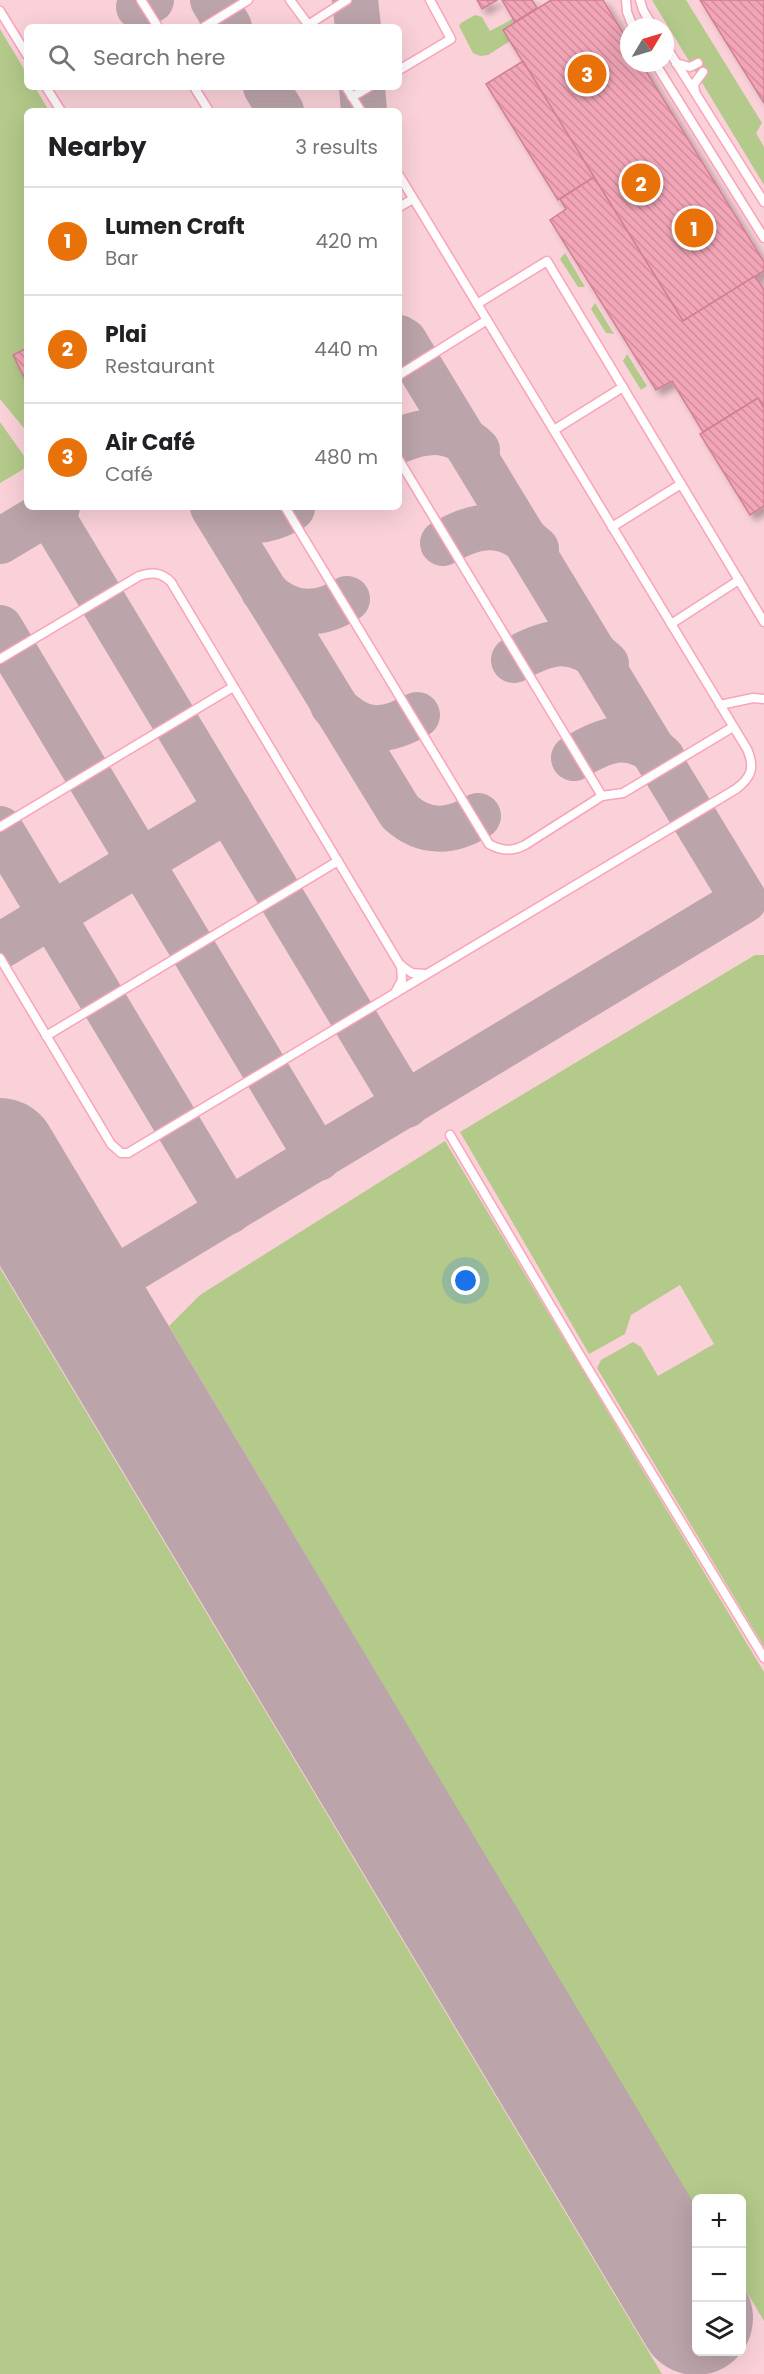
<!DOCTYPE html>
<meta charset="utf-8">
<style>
body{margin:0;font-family:Poppins,sans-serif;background:#f6f6f6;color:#202124}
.controls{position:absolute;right:18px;bottom:18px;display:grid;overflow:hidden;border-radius:9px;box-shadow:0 6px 24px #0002}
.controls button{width:54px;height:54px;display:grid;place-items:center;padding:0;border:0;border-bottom:2px solid #e0e0e0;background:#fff;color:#202124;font:30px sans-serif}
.compass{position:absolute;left:620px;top:18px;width:54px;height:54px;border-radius:50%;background:#fff;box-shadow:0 6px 24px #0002;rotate:52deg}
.you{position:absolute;left:466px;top:1281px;width:21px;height:21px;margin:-15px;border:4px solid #fff;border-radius:50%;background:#1a73e8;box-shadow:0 0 0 9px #1a73e833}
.badge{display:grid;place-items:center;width:39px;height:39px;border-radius:50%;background:#7c3aed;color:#fff;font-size:20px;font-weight:700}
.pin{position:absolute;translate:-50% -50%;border:3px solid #fff;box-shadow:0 2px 6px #0006}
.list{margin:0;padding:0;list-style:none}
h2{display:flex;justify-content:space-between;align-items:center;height:78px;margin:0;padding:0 24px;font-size:26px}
h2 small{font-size:20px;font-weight:400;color:#757577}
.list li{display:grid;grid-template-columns:39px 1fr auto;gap:18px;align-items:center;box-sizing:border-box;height:108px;padding:0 24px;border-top:2px solid #e0e0e0}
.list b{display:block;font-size:22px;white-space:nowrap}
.list p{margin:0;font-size:20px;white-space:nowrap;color:#757577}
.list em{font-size:20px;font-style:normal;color:#757577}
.icon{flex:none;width:33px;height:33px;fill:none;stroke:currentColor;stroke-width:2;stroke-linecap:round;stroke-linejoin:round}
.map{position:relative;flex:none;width:764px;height:2374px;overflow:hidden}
.search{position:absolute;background:#fff;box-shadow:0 6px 24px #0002;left:24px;top:24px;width:378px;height:66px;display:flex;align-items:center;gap:15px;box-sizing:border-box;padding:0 21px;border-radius:9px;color:#757577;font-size:22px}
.panel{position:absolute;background:#fff;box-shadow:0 6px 24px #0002;left:24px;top:108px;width:378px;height:402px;border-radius:9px}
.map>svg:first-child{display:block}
.built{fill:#fad1d9;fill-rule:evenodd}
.green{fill:#b3ca8a}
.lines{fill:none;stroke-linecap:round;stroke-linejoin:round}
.taxiway{stroke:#bba4aa;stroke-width:46}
.runway{stroke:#bba4aa;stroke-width:114}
.building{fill:url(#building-back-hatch);stroke:#d27e93;stroke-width:1.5;filter:url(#shadow)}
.lane-casing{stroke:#fba3b8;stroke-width:11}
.lane{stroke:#fff;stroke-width:8}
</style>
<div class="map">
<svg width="764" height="2374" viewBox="0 0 764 2374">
<defs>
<pattern id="building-back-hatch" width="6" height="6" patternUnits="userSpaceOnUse" patternTransform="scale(1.5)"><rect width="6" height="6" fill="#f2a5b7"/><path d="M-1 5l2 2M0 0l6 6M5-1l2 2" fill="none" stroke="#d08d9c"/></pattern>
<filter id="shadow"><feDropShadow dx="5.5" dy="5.5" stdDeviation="3" flood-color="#0004"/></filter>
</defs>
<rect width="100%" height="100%" fill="#f5e2e5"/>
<path class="built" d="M0 0H764V2374H0ZM27 27H399V87H27ZM629 27H665V63H629ZM27 111H399V507H27ZM696 2198H742V2352H696Z"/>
<g class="green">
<path d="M652 0H686L762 123 756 133 764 147V185Z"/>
<path d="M475 15 482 17 490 31 513 19 515 22 510 41 488 55 480 56 473 53 459 26 461 23Z"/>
<path d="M0 29 27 74V87H35L49 111H27V432L0 399Z"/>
<path d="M565 253 585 287H578L560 259Z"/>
<path d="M595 303 614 334 606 333 591 309Z"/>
<path d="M627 354 647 386 641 390 623 361Z"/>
<path d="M0 422 27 460V467L0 483Z"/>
<path d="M755 955H764V1647L597 1368 601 1360 633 1342 641 1347 658 1376 714 1344 680 1285 631 1315 625 1334 589 1354 460 1132Z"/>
<path d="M445 1141 764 1672V2321L742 2284V2198H696V2209L169 1326 200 1295Z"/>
<path d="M0 1268 662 2374H0Z"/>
</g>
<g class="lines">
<g class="taxiway">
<path d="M213 0 229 27"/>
<path d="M355 0 358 27"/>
<path d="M139 7 151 0"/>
<path d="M266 87 281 111"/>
<path d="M362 87 364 111"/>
<path d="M400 440C429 428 453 428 477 450"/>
<path d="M213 507 400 812C424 834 451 833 478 816"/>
<path d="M216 507C240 527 266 523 292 508"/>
<path d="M49 512 406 1105"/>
<path d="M0 541 57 507"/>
<path d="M443 543C477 523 505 519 536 549"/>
<path d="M264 591C288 617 319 617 347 599"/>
<path d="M0 628 318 1158"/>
<path d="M514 660C549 640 575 634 606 664"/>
<path d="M333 705C360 734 384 734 417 715"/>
<path d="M574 758C606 738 632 729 662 758"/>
<path d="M0 829 229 1211"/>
<path d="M0 946 228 809"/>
<path d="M85 1297 744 900 404 341 399 338"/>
</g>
<path class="runway" d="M0 1155 696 2318"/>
</g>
<g class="building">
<path d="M477 0H497L482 9Z"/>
<path d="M502 0H532L537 8 515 22Z"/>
<path d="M551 0H603L629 43V63H641L764 262V271L683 321 503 30Z"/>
<path d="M700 0H764V103L726 42Z"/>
<path d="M523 61 594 177 558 200 486 84Z"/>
<path d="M594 177 683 321 755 276 764 290V408L758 398 703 432 672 381 656 390 550 220 566 209 560 199Z"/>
<path d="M27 348V375L24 377 13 355Z"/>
<path d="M758 398 764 408V506L750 515 700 434Z"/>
</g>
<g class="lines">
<defs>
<g id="lane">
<path d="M141 0 158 27"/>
<path d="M290 0 310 27"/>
<path d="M626 0 627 12 633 27"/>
<path d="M640 0 643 10 653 27"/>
<path d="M0 11 27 55"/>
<path d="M308 25 347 0"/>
<path d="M204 27 248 0"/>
<path d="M665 45 764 202"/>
<path d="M655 63 764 238"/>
<path d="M676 63 690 67 698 63"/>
<path d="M399 70 451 39 430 0"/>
<path d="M46 87 61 111"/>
<path d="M194 87 209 111"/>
<path d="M346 87 361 111"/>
<path d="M695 91 694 84 703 72"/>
<path d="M352 97 369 87"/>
<path d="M399 207 413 199"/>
<path d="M477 304 547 261 764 622"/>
<path d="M399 375 487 320"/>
<path d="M554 430 623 387"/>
<path d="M399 460 602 796"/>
<path d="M285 507 489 844C501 851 512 852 525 845L602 796 623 793 733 727"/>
<path d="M612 527 681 484"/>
<path d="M671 624 739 580"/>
<path d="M0 659 139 576C152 572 161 572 171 582L400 965 412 973 425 974"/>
<path d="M720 705 753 698 764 699"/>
<path d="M0 827 233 687"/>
<path d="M0 958 111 1144 121 1153H128L736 789C752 777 755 767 747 749L399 175"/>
<path d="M395 993 402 980 401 965"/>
<path d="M46 1036 338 861"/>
<path d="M450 1135 584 1362 764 1658"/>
</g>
</defs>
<use href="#lane" class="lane-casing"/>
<use href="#lane" class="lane"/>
</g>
</svg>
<div class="controls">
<button>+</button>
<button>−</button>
<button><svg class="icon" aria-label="layers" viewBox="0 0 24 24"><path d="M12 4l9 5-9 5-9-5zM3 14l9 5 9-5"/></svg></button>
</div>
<svg class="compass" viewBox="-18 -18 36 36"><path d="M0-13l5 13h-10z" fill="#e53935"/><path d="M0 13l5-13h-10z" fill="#757577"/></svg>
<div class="you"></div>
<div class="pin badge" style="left:694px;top:228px;background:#e8710a">1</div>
<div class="pin badge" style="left:641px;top:183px;background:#e8710a">2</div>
<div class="pin badge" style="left:587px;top:74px;background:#e8710a">3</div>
<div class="search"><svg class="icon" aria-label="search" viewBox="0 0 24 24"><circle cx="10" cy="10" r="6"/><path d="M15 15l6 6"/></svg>Search here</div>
<section class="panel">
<h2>Nearby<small>3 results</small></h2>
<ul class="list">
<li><span class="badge" style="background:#e8710a">1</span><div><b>Lumen Craft</b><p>Bar</p></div><em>420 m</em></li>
<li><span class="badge" style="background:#e8710a">2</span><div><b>Plai</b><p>Restaurant</p></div><em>440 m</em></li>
<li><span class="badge" style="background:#e8710a">3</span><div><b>Air Café</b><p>Café</p></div><em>480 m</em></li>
</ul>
</section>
</div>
